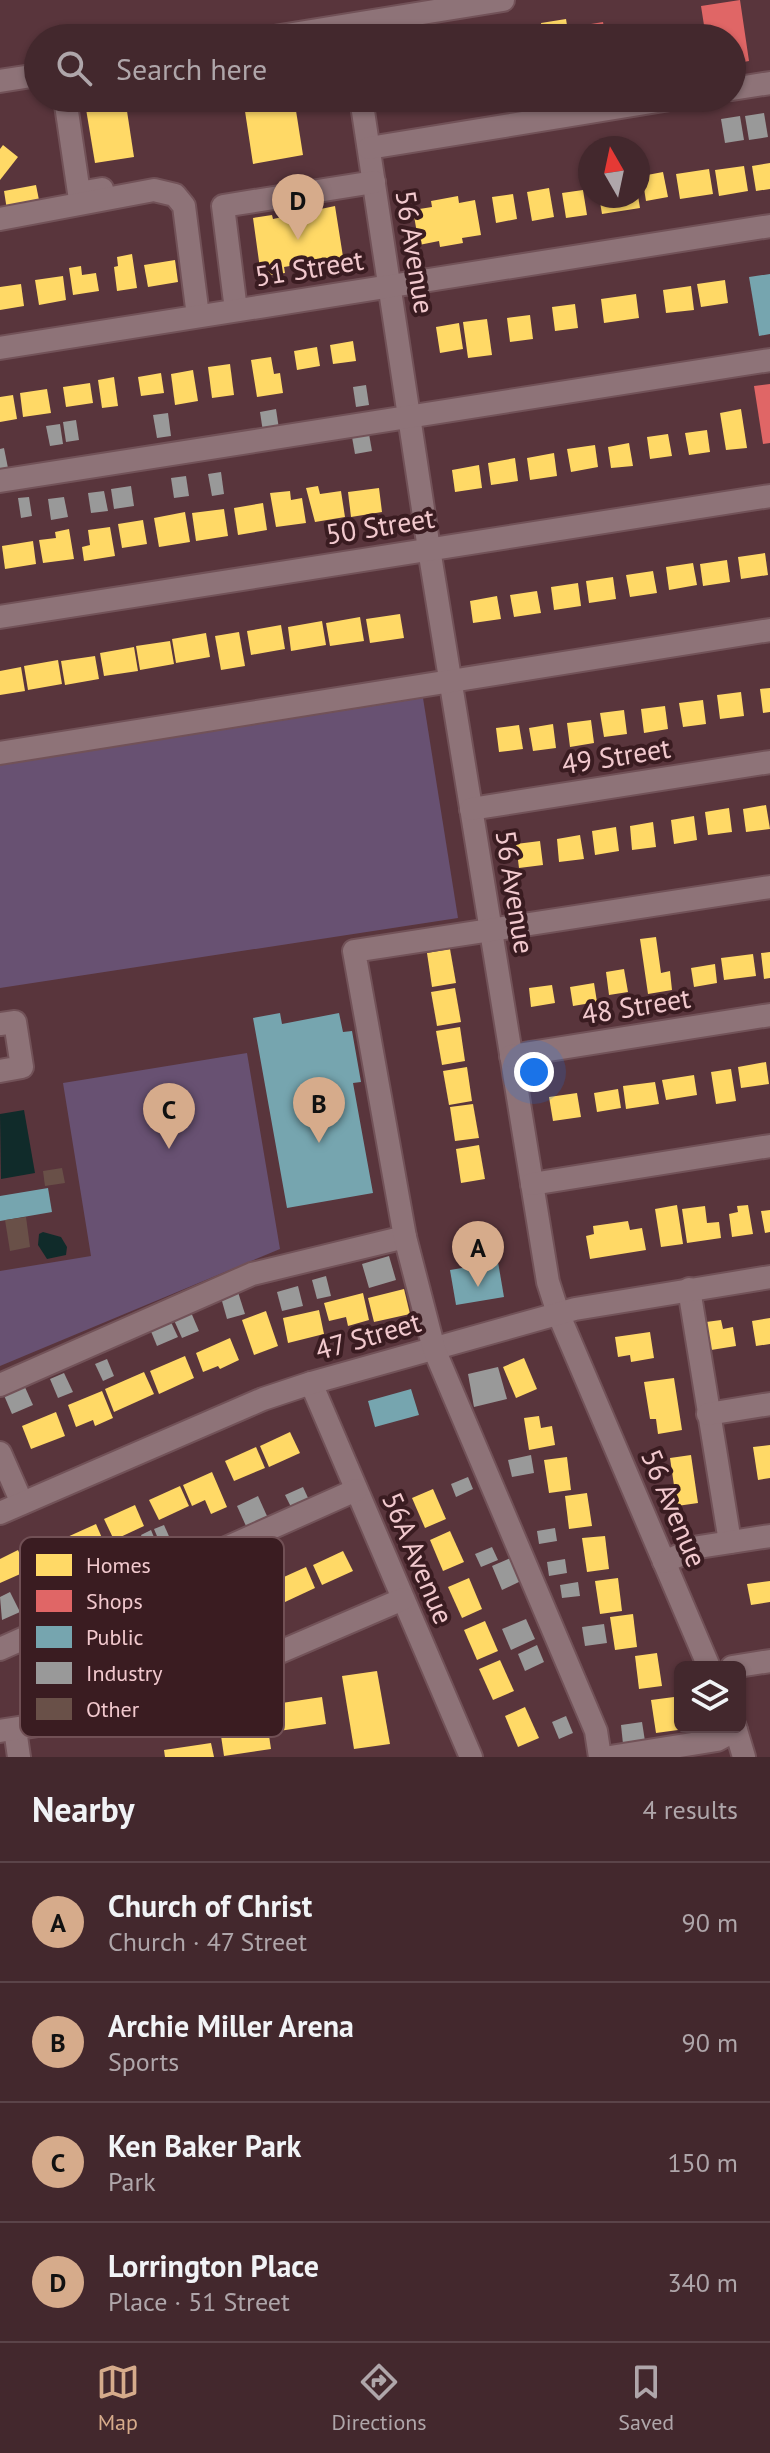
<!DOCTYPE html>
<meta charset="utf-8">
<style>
body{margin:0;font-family:"PT Sans",sans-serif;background:#4d3439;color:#f1f3f6}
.controls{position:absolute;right:24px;bottom:24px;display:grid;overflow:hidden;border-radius:12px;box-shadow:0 2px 6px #0004}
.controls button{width:72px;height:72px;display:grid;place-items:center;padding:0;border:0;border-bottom:2px solid #5b4449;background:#43282d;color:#f1f3f6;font:40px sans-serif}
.compass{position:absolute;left:578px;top:136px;width:72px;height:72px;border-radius:50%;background:#43282d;box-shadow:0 2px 6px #0004;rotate:351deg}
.you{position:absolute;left:534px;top:1072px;width:28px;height:28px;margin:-20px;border:6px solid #fff;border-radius:50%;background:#1a73e8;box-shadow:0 0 0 12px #1a73e833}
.badge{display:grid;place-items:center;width:52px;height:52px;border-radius:50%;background:#d6ab8b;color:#111;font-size:26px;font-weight:700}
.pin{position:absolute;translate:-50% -66px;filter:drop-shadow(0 2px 4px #0008)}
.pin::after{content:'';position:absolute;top:42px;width:28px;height:24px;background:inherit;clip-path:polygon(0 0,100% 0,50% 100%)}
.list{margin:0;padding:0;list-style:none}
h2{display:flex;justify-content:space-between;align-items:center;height:104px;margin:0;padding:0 32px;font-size:34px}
h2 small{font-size:26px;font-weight:400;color:#afa6aa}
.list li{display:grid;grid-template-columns:52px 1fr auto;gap:24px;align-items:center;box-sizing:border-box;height:120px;padding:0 32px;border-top:2px solid #5b4449}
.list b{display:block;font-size:30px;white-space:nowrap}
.list p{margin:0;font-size:26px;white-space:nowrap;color:#afa6aa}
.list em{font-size:26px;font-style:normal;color:#afa6aa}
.icon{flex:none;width:44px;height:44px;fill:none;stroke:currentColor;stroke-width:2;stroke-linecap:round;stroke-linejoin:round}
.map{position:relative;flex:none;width:770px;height:1757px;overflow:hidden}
.search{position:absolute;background:#43282d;box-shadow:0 2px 6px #0004;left:24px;right:24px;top:24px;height:88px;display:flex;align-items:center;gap:20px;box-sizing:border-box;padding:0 28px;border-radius:44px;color:#afa6aa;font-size:30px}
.sheet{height:584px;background:#43282d}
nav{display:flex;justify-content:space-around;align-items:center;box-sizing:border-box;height:112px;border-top:2px solid #5b4449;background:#43282d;font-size:22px;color:#afa6aa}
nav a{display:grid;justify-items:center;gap:4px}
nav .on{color:#d6ab8b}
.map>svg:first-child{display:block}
.green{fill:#685172}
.water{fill:#102b2a}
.homes{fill:#ffd966}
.shops{fill:#e06666}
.public{fill:#76a5af}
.industry{fill:#999}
.building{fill:#695048}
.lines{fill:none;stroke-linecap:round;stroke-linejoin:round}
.minor-casing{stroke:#725258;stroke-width:26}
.minor{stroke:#8e7378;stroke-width:22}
.labels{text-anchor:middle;stroke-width:8;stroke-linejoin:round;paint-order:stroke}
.street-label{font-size:28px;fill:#f2c9ce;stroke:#3a1c21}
.key{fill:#3a1c21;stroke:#715055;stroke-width:2}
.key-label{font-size:22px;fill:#f2c9ce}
</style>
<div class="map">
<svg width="770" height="1757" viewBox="0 0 770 1757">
<rect width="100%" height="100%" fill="#59353c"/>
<g class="green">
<path d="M423 698 458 918 0 988V765Z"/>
<path d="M247 1053 280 1249 0 1366V1271L91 1256 63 1083Z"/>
</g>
<g class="water">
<path d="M24 1110 35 1173 1 1179 0 1114Z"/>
<path d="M43 1232 61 1237 67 1247 66 1255 47 1259 38 1245 39 1234Z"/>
</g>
<g class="homes">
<path d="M566 19 569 38H543L541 23Z"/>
<path d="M527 25 529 38H503L501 29Z"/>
<path d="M411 29 412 38H387L386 33Z"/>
<path d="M125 98 134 157 95 163 85 103Z"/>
<path d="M243 98H294L303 155 253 164Z"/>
<path d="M3 145 18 157 0 180V149Z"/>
<path d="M770 163V189L756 191 752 166Z"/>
<path d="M744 166 748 191 719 196 715 170Z"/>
<path d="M709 169 713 194 680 199 676 174Z"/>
<path d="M663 172 668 197 646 201 642 176Z"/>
<path d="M36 185 40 205 7 210 4 191Z"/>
<path d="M549 188 554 217 532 221 527 192Z"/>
<path d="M583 190 587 215 566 218 562 193Z"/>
<path d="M513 194 517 219 496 223 492 197Z"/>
<path d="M458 196 459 203 475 200 481 235 462 238 463 243 440 247 439 241 419 245 413 210 432 207 431 201Z"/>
<path d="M599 196H638L640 208 602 214Z"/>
<path d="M335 206 344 263 321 266 320 261 284 267 285 273 261 276 253 218 272 215 273 219Z"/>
<path d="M132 254 137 288 117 291 114 267 118 266 117 257Z"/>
<path d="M175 260 178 282 148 287 144 265Z"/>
<path d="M81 266 82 275 96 273 99 291 73 295 69 268Z"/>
<path d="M63 276 66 300 39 305 35 280Z"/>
<path d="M725 280 728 303 701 307 697 284Z"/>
<path d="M21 284 24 306 0 310V287Z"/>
<path d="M691 286 694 310 666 313 663 290Z"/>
<path d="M636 294 639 318 604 323 601 299Z"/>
<path d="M575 304 578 328 555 331 552 307Z"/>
<path d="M530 315 533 339 510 342 507 318Z"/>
<path d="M487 319 492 355 468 358 463 322Z"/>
<path d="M459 323 463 349 440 353 436 327Z"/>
<path d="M353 341 356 361 333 364 330 345Z"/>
<path d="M317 347 320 366 297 370 294 351Z"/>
<path d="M271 357 274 374 280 373 283 393 257 397 251 360Z"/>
<path d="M230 364 234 395 212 398 208 367Z"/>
<path d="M193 370 198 401 175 405 171 374Z"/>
<path d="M161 373 164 393 141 396 138 377Z"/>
<path d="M114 377 118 406 102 408 98 380Z"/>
<path d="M90 383 93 403 66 407 63 387Z"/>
<path d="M47 389 51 413 23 417 20 393Z"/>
<path d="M13 395 17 419 0 422V397Z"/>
<path d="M741 409 747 448 726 450 720 413Z"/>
<path d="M707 430 710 452 689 455 685 433Z"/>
<path d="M668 434 672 456 650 459 647 437Z"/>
<path d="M629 443 633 466 611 468 608 447Z"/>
<path d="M595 445 598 467 571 472 567 449Z"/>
<path d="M554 453 557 476 530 480 527 458Z"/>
<path d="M515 458 518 481 491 485 488 463Z"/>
<path d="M479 465 482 488 455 492 452 470Z"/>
<path d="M318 486 320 494 341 491 345 517 315 522 306 488Z"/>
<path d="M379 488 382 512 351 517 348 492Z"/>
<path d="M290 491 291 500 302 498 306 523 276 527 270 493Z"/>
<path d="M263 503 267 530 238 535 234 508Z"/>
<path d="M224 509 228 536 196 541 192 513Z"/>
<path d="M185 512 190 542 159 547 154 518Z"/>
<path d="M143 520 147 544 122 548 118 524Z"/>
<path d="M110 527 115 556 84 561 82 547 90 545 88 530Z"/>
<path d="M69 529 74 559 43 563 39 540 56 538 55 532Z"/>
<path d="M33 541 36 564 5 569 2 546Z"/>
<path d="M765 553 768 575 741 579 738 557Z"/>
<path d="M727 560 730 582 703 586 700 564Z"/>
<path d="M693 563 697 585 669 590 666 567Z"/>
<path d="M653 571 657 593 630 597 626 575Z"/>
<path d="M613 577 616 599 589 603 586 581Z"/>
<path d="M578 583 581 606 554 610 551 587Z"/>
<path d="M537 591 541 613 514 617 510 595Z"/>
<path d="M497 596 501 619 473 623 470 601Z"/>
<path d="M400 614 404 638 370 643 366 619Z"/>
<path d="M360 617 364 641 330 646 326 623Z"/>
<path d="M322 621 326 645 291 651 288 627Z"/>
<path d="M281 625 285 649 251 655 247 631Z"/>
<path d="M239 632 245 666 221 670 215 636Z"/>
<path d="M206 633 210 657 176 663 172 639Z"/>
<path d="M170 641 174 664 140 670 136 646Z"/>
<path d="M134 647 138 671 104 676 100 653Z"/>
<path d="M95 656 99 679 65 685 61 661Z"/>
<path d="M58 660 62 684 28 690 24 666Z"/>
<path d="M21 667 25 691 0 695V671Z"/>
<path d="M770 688V712L763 713 760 689Z"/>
<path d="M741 692 744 716 720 719 717 695Z"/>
<path d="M703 700 706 724 683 727 679 703Z"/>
<path d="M665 706 668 729 644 733 641 709Z"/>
<path d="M624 710 627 734 604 737 600 713Z"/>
<path d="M591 720 594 743 570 747 567 723Z"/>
<path d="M553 724 556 748 533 751 529 728Z"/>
<path d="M519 725 523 749 499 752 496 728Z"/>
<path d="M766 805 770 829 746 832 743 809Z"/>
<path d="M729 808 732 832 708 835 705 812Z"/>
<path d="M694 816 697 840 674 844 671 820Z"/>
<path d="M653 822 656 847 632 850 630 826Z"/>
<path d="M616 827 619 851 595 855 592 831Z"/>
<path d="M580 835 584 859 559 862 557 839Z"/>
<path d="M540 841 543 865 519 868 516 844Z"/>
<path d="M656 937 661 973 670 971 672 990 648 994 640 939Z"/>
<path d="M450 949 456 983 432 987 427 953Z"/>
<path d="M770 952V978L764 979 761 953Z"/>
<path d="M753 954 756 976 724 980 721 958Z"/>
<path d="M715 964 717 983 694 987 691 968Z"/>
<path d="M624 969 628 992 609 995 606 972Z"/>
<path d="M594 983 597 1002 573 1006 570 987Z"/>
<path d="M552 985 555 1003 531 1007 529 988Z"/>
<path d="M455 988 461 1022 437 1026 431 992Z"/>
<path d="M460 1027 465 1061 442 1065 436 1031Z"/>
<path d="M766 1062 769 1084 741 1088 738 1067Z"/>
<path d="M467 1067 472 1101 449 1105 443 1071Z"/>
<path d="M731 1069 736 1101 716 1104 711 1072Z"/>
<path d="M694 1075 697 1095 666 1100 662 1080Z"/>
<path d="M655 1082 659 1104 626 1109 623 1086Z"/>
<path d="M618 1089 621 1108 597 1112 594 1093Z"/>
<path d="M577 1093 581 1117 553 1121 549 1097Z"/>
<path d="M473 1104 479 1138 455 1141 450 1107Z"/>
<path d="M479 1145 485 1179 461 1183 456 1149Z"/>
<path d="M677 1205 683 1244 661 1247 655 1209Z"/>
<path d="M748 1205 753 1234 732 1237 729 1214 738 1212 737 1206Z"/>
<path d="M705 1206 707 1223 719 1222 721 1238 687 1243 682 1209Z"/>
<path d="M770 1210V1232L765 1233 761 1211Z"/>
<path d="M628 1221 630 1230 642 1228 646 1250 590 1259 586 1236 594 1234 593 1226Z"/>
<path d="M404 1289 410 1314 374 1322 368 1298Z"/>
<path d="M363 1293 369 1320 348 1326 346 1317 329 1321 324 1303Z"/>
<path d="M319 1310 324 1334 288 1343 283 1318Z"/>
<path d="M266 1311 278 1346 254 1355 242 1320Z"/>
<path d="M770 1318V1344L756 1346 752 1321Z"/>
<path d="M721 1320 723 1329 733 1327 736 1346 711 1350 706 1322Z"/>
<path d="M650 1332 654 1358 631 1362 630 1355 618 1357 615 1337Z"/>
<path d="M230 1338 239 1360 220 1369 218 1366 203 1372 196 1353Z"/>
<path d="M185 1356 194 1378 159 1394 150 1371Z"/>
<path d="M524 1358 537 1389 516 1398 503 1367Z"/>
<path d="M144 1372 154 1394 114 1412 105 1389Z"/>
<path d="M674 1378 682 1430 658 1434 656 1419H650L644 1382Z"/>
<path d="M102 1391 113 1418 95 1426 93 1420 76 1427 68 1405Z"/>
<path d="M56 1412 65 1436 31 1449 22 1426Z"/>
<path d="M539 1416 541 1428 552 1426 555 1445 529 1450 524 1418Z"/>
<path d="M290 1432 300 1453 269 1467 260 1446Z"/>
<path d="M770 1445V1478L758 1480 753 1447Z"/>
<path d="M256 1447 265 1468 234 1481 225 1461Z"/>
<path d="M691 1455 698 1503 677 1506 670 1458Z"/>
<path d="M567 1457 571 1490 549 1493 544 1460Z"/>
<path d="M212 1472 227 1507 211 1514 205 1500 192 1506 183 1485Z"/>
<path d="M180 1486 189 1506 159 1520 149 1500Z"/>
<path d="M433 1489 446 1519 425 1528 412 1498Z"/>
<path d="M587 1493 592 1526 569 1529 565 1496Z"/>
<path d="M135 1505 144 1526 114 1540 104 1519Z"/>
<path d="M96 1524 105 1545 74 1558 65 1538Z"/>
<path d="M450 1531 464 1562 443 1571 430 1540Z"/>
<path d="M605 1536 609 1569 587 1572 582 1538Z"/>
<path d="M18 1550 27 1571 0 1583V1559Z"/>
<path d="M343 1551 353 1571 322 1585 313 1565Z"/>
<path d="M306 1567 315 1588 285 1602 275 1581Z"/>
<path d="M469 1578 482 1609 462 1618 448 1587Z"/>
<path d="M618 1578 622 1611 600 1614 595 1581Z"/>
<path d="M770 1581V1602L751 1605 747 1584Z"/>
<path d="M633 1614 637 1647 615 1650 610 1617Z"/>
<path d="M485 1621 498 1651 477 1660 464 1630Z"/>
<path d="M657 1653 662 1686 639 1689 635 1656Z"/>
<path d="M500 1660 514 1691 493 1700 479 1669Z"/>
<path d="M377 1671 390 1744 354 1749 342 1676Z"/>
<path d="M322 1697 326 1724 279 1731 275 1704Z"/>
<path d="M674 1697 678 1730 656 1733 651 1700Z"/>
<path d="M525 1707 539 1738 518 1747 505 1716Z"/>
<path d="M267 1722 271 1749 224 1756 220 1729Z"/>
<path d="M211 1743 214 1757H165L164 1750Z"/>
</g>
<g class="shops">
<path d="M740 0 749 61 732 64V38H706L701 6Z"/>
<path d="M603 22 606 38H581L579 26Z"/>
<path d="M770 384V443L763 444 754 386Z"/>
</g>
<g class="public">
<path d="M770 274V334L759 336 749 277Z"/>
<path d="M280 1013 282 1024 339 1013 343 1032 352 1031 361 1082 353 1083 373 1193 287 1208 253 1018Z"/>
<path d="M48 1188 52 1212 0 1221V1196Z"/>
<path d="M498 1262 504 1297 456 1305 450 1270Z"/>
<path d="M411 1389 419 1415 375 1427 368 1401Z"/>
</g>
<g class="industry">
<path d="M764 113 768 137 749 140 745 116Z"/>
<path d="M740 116 744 140 725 143 721 119Z"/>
<path d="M366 385 369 405 356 407 353 387Z"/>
<path d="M276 409 279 429 263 432 260 412Z"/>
<path d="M168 413 171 436 157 438 153 415Z"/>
<path d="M76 420 79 440 66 442 63 422Z"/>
<path d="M60 424 63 444 50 446 46 426Z"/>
<path d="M369 434 372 451 355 454 352 437Z"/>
<path d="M4 448 8 468 0 470V449Z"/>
<path d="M221 472 224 494 212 496 208 474Z"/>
<path d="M186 476 189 496 174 498 171 478Z"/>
<path d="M131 486 134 506 114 509 111 489Z"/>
<path d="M104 491 108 511 91 513 88 493Z"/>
<path d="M29 497 32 516 21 518 18 498Z"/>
<path d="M64 497 68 517 51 520 48 499Z"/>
<path d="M389 1256 396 1280 369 1288 362 1264Z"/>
<path d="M326 1276 331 1296 317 1299 312 1280Z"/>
<path d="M298 1286 303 1306 282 1311 277 1292Z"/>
<path d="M237 1289 245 1314 227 1319 220 1294Z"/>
<path d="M190 1310 199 1331 182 1338 173 1318Z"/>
<path d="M170 1320 178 1337 157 1346 150 1329Z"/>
<path d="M107 1359 114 1376 103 1381 95 1364Z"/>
<path d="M498 1367 507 1399 474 1407 468 1374Z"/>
<path d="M64 1373 73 1392 58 1398 50 1379Z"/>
<path d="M24 1385 33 1405 12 1414 3 1393Z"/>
<path d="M531 1455 534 1473 512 1477 508 1460Z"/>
<path d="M468 1477 473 1489 456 1497 451 1484Z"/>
<path d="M303 1487 309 1500 291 1507 285 1495Z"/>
<path d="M258 1496 267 1516 246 1526 237 1506Z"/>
<path d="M164 1525 172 1543 162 1548 154 1529Z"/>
<path d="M555 1528 557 1541 539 1544 537 1531Z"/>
<path d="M151 1530 158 1547 148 1552 141 1535Z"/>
<path d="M492 1547 498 1560 481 1567 475 1554Z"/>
<path d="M513 1557 523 1580 502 1590 492 1566Z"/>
<path d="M565 1559 567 1573 549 1576 547 1562Z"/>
<path d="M578 1582 580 1596 562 1598 560 1585Z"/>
<path d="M10 1592 20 1612 2 1620 0 1597Z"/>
<path d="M526 1619 535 1639 511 1650 502 1629Z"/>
<path d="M604 1624 607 1643 585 1646 582 1627Z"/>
<path d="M537 1645 544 1662 525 1671 518 1654Z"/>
<path d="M566 1716 573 1733 559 1739 552 1722Z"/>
<path d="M642 1722 645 1741 623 1744 621 1725Z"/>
</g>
<g class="building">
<path d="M62 1168 65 1183 45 1186 43 1171Z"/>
<path d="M26 1217 30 1247 10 1251 5 1220Z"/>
</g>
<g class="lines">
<defs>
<g id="minor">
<path d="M268 38 503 0"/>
<path d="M0 81 38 75"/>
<path d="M732 89 770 83"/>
<path d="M65 98 79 193 102 189"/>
<path d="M361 98 429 549 548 1282 558 1313 709 1667"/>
<path d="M369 148 676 98"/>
<path d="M0 219 154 190 175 195 184 206 198 316"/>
<path d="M236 310 223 206 374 182"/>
<path d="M0 348 770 226"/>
<path d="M0 481 770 360"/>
<path d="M0 617 770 496"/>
<path d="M0 753 770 630"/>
<path d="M471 809 770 762"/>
<path d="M0 1024 15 1022 22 1067 0 1071"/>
<path d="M511 1056 770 1015"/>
<path d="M532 1184 770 1146"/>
<path d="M689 1289 730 1542"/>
<path d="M311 1383 471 1757"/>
<path d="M0 1385 252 1274 405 1237"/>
<path d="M708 1414 770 1404"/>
<path d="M0 1453 22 1503"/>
<path d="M0 1513 263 1399 311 1383 575 1309 770 1277"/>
<path d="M664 1562 699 1547 770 1536"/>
<path d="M0 1649 356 1490"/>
<path d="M732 1667 770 1661"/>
<path d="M735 1727 744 1757"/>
<path d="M15 1729 19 1757"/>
<path d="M0 1731 152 1707 403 1599"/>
<path d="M600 1757 596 1731 434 1349 405 1237 354 951 770 887"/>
<path d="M610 1757 717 1740 736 1730"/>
</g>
</defs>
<use href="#minor" class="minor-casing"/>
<use href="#minor" class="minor"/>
</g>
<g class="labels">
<g class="street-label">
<text transform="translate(415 252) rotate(81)" y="10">56 Avenue</text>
<text transform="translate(309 268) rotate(-9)" y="10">51 Street</text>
<text transform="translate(380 526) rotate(-9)" y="10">50 Street</text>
<text transform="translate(616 756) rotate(-9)" y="10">49 Street</text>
<text transform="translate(515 892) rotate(81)" y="10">56 Avenue</text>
<text transform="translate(636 1006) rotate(-9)" y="10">48 Street</text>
<text transform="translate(368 1336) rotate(-16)" y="10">47 Street</text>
<text transform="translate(674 1508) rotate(67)" y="10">56 Avenue</text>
<text transform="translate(418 1558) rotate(67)" y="10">56A Avenue</text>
</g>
</g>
<rect x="20" y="1537" width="264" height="200" rx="12" class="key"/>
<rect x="36" y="1554" width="36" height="22" fill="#ffd966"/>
<rect x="36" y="1590" width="36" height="22" fill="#e06666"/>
<rect x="36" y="1626" width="36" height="22" fill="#76a5af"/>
<rect x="36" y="1662" width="36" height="22" fill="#999"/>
<rect x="36" y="1698" width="36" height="22" fill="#695048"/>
<g class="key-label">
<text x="86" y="1573">Homes</text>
<text x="86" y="1609">Shops</text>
<text x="86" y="1645">Public</text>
<text x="86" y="1681">Industry</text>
<text x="86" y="1717">Other</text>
</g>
</svg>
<div class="controls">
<button><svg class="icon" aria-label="layers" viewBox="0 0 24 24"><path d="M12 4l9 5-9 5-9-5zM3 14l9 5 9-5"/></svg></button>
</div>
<svg class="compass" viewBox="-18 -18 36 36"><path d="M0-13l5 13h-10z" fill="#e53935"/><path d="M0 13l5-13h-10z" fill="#afa6aa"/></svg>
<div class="you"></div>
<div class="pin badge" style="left:478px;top:1287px">A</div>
<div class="pin badge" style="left:319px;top:1143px">B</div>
<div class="pin badge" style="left:169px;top:1149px">C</div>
<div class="pin badge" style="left:298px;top:240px">D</div>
<div class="search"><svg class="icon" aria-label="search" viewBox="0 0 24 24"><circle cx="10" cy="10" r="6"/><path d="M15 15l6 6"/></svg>Search here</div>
</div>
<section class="sheet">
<h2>Nearby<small>4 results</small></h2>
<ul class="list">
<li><span class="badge">A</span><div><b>Church of Christ</b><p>Church · 47 Street</p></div><em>90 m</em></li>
<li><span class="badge">B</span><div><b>Archie Miller Arena</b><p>Sports</p></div><em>90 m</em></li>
<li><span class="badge">C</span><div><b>Ken Baker Park</b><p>Park</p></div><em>150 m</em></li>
<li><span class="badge">D</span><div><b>Lorrington Place</b><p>Place · 51 Street</p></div><em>340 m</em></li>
</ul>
</section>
<nav>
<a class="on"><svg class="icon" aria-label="map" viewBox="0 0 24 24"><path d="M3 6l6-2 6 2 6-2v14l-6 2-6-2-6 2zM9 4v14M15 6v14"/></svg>Map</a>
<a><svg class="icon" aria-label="directions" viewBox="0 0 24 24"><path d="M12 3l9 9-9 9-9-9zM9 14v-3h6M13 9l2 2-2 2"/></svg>Directions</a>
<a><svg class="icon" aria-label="saved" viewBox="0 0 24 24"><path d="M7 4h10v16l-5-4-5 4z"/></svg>Saved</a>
</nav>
